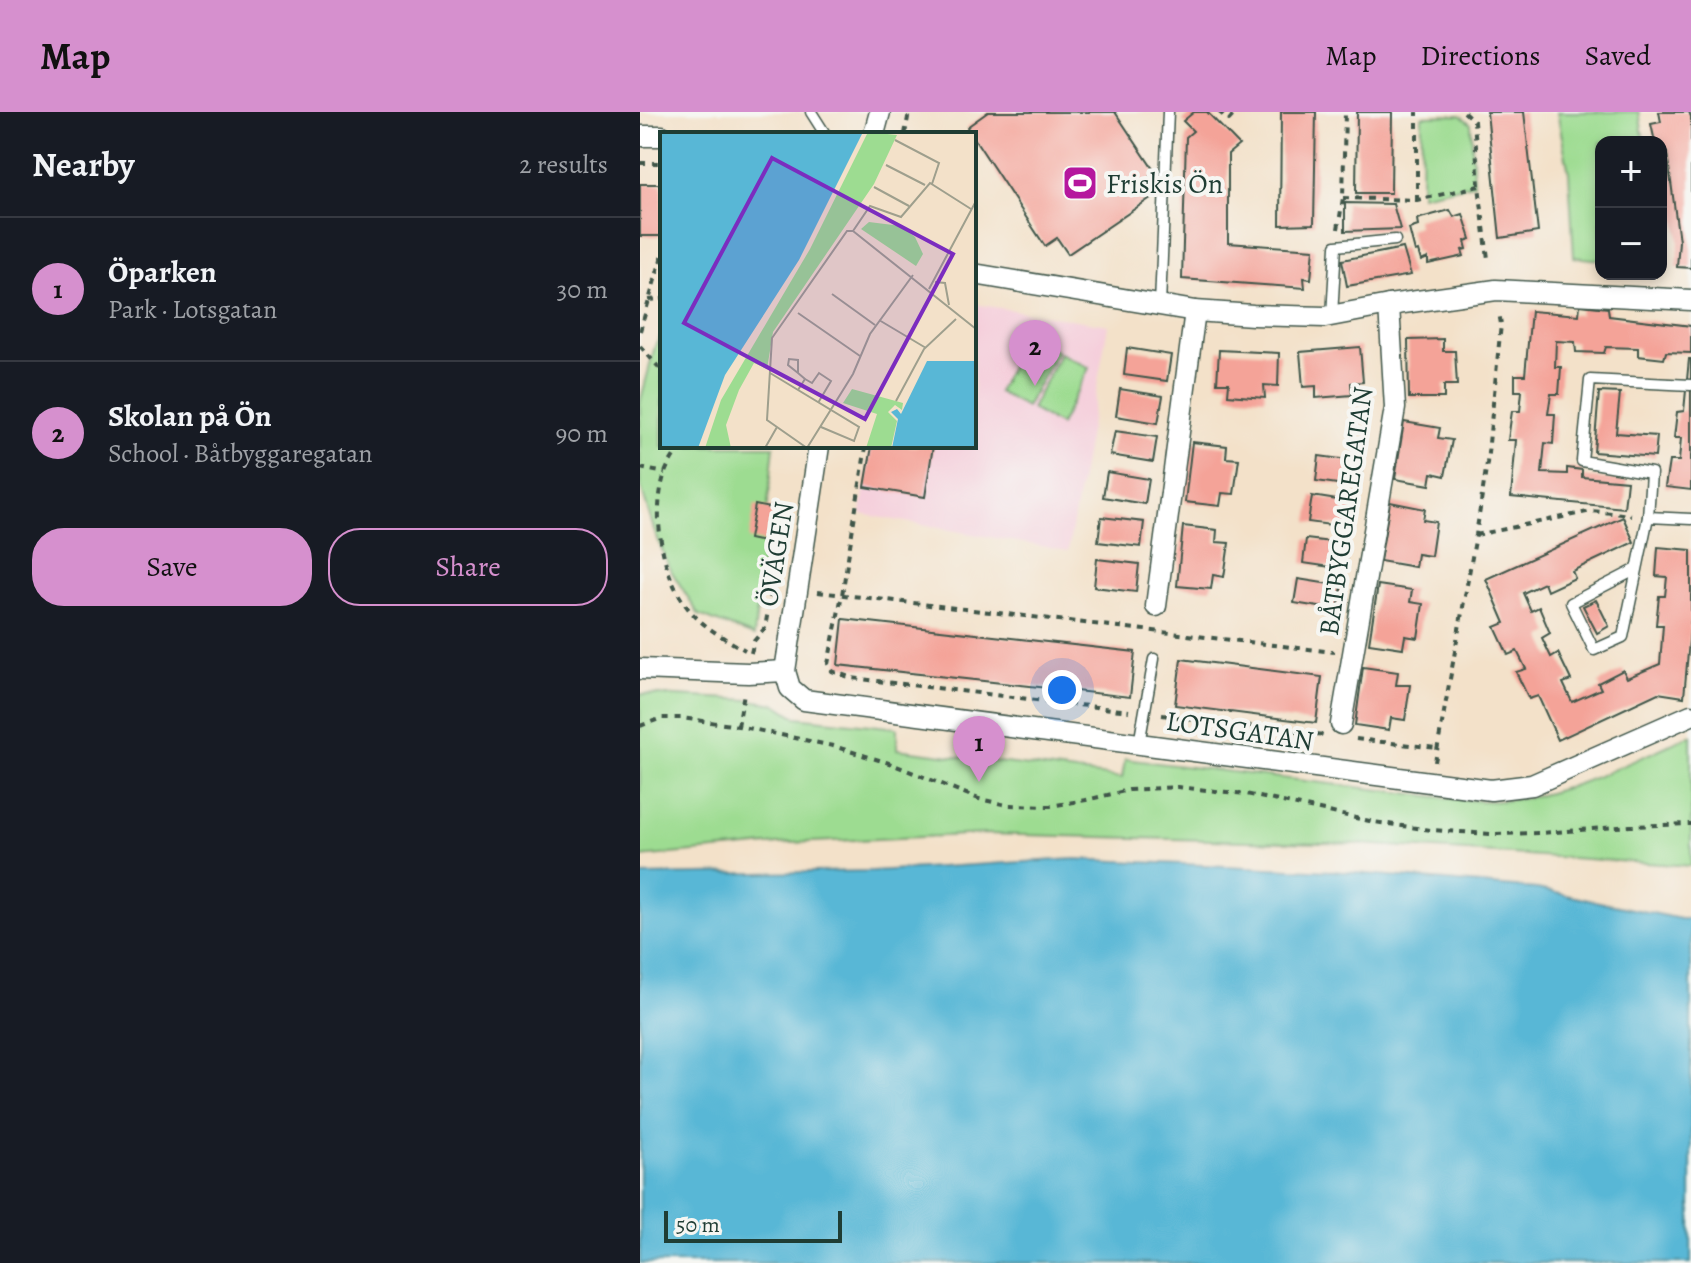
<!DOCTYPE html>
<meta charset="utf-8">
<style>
body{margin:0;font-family:Alegreya,serif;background:#20242c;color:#f1f3f6}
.controls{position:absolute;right:24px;top:24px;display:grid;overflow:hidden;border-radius:16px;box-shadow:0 4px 12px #0003}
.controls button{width:72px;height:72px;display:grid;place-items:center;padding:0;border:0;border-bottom:2px solid #363941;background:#171b24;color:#f1f3f6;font:40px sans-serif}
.scale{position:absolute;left:24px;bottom:20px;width:178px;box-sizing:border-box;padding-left:8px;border:4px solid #1f3d34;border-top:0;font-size:22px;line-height:28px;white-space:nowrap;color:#1f3d34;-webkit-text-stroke:6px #f6f6f2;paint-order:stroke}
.you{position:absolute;left:422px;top:578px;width:28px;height:28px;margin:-20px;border:6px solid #fff;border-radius:50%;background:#1a73e8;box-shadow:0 0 0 12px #1a73e833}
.badge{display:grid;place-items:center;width:52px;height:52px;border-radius:50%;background:#d690ce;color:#111;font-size:26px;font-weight:700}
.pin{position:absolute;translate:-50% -66px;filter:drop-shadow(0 2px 4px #0008)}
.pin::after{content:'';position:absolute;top:42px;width:28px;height:24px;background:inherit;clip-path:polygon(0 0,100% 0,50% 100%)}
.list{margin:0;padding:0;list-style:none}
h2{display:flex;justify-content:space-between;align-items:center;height:104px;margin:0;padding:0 32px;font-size:34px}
h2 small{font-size:26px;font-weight:400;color:#9ea1a6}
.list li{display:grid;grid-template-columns:52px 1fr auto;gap:24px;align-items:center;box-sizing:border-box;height:144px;padding:0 32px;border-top:2px solid #363941}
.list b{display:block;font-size:30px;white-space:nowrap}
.list p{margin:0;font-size:26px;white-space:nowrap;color:#9ea1a6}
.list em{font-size:26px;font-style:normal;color:#9ea1a6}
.actions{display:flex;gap:16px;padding:24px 32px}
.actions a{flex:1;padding:18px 0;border:2px solid #d690ce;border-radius:32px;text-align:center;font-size:28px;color:#d690ce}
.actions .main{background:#d690ce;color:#111}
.map{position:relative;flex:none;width:1051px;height:1151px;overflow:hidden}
header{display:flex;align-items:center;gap:48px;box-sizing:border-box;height:112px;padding:0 40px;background:#d690ce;color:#111}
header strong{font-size:38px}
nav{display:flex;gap:44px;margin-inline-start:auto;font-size:28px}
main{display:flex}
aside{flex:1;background:#171b24}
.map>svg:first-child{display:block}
.built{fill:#f5cfdb}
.green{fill:#9ddc91;stroke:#5e8c62;stroke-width:2}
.water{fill:#58b7d6;stroke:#3c7a85;stroke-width:2}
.building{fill:#f4a398}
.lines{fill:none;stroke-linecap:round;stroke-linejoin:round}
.lane-casing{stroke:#3f564a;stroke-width:13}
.street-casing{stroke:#3f564a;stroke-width:23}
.path{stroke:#3f564a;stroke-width:4;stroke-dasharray:6 6;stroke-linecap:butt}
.lane{stroke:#fff;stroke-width:10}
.street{stroke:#fff;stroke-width:20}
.labels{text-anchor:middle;stroke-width:8;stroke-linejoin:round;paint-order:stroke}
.poi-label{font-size:28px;fill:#1f3d34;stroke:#f6f6f2;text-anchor:start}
.street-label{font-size:28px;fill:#1f3d34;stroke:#f6f6f2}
.inset-road{fill:none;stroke:#9e9f8d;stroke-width:2}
.view{fill:#7b2cbf;fill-opacity:0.15;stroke:#7b2cbf;stroke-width:4}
.inset-edge{fill:none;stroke:#1f3d34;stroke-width:4}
</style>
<header>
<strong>Map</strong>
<nav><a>Map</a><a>Directions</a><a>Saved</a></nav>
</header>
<main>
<aside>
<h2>Nearby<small>2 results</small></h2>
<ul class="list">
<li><span class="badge">1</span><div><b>Öparken</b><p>Park · Lotsgatan</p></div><em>30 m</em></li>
<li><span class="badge">2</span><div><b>Skolan på Ön</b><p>School · Båtbyggaregatan</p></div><em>90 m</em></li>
</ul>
<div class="actions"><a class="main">Save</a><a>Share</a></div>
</aside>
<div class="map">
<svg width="1051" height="1151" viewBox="0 0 1051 1151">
<rect width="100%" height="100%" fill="#f6f6f2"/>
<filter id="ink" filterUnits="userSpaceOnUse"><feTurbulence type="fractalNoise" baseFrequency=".0125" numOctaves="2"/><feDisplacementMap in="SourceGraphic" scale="16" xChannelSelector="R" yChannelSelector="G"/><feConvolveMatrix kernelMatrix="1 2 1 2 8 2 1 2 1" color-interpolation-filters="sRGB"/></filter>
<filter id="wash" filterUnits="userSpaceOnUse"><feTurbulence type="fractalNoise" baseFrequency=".006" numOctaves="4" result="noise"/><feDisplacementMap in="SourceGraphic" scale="32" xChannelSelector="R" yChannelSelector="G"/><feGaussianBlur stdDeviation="1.8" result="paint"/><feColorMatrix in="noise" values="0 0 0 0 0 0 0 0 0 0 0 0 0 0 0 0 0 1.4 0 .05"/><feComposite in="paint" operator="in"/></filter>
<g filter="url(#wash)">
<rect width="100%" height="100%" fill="#f3e1c9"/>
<path class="built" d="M334 192 468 213 428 439 221 402 230 334H334Z"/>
<g class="green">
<path d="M917 0H999L1004 30H961V148L934 145 929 61Z"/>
<path d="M820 3 831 12 834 72 781 83 782 4Z"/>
<path d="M22 222V334H134L114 524 59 503 30 457 15 421 0 372V291L15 234Z"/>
<path d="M386 224 417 239 386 295 358 280Z"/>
<path d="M420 241 449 256 420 313 391 297Z"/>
<path d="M0 582 109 588 136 592 156 605 257 616V637L482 666 485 647 815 687C829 688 844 690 858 689 925 686 991 649 1051 623V754L720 732 347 722 150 731 0 745Z"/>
</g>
<path class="water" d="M435 747 693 759 897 777 1041 807H1051V1151H0V763L232 759Z"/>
<g id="blocks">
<g class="building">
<path d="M348 0H475L515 60 510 63 521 79 428 142 417 126 405 134 334 26V22H331L327 15Z"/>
<path d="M554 0H567L599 33 588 42V131L674 137 671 167 664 166 665 176 542 167 546 25 553 19 543 9Z"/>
<path d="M641 0H676L674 112 640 113Z"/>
<path d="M717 0H752L751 81H716Z"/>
<path d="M847 0H884L898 120 860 126Z"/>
<path d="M1019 0H1049L1051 5V156L1037 155 1039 129 1027 40 1021 42V30H1015L1011 12 1021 10Z"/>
<rect x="0" y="72" width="22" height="52"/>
<path d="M705 91 753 92 760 117 705 119Z"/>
<path d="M810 98 814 105 823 102 831 127 825 129 827 137 822 138 824 144 788 152V146L781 149 778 139 775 140 769 117 778 114 777 107Z"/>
<path d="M763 136 771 163 707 174 702 148Z"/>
<path d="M940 193 968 196 969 204 1051 214V241L1026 240 1024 247 998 244V236L966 235 964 241 936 240 935 230 916 229 915 255H921L919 282H911L908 302H915L913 332 905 331 902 361 927 362V356L942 358V365L987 369 984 396 871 385 876 328H868L872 299H880L882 279H875V263H885L891 199 939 203Z"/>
<path d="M803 227V239H815L817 273H804V286H769L768 228Z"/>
<path d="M720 235 723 270 711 271 712 283 676 286V274L663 275 660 240Z"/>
<path d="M487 236 531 243 527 269 484 263Z"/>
<path d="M579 238 639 241 638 274 624 273 625 286 588 283 589 271H577Z"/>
<path d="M1049 247H1051V378L1025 375 1029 349H1039L1041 326H1034L1037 300 1044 299Z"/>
<path d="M480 277 523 284 518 311 476 304Z"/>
<path d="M959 280 980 281 976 321 1017 324 1015 345 954 340Z"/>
<path d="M764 310 800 316 798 326 812 328 805 364 792 361 790 373 755 367Z"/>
<path d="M475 319 517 325 513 350 470 343Z"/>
<path d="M552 330 587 334 586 346 599 347 594 382 582 381 580 394 545 390Z"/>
<path d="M232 334H293L285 385 225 375Z"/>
<path d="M679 344 723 350 719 375 676 369Z"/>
<path d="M467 360 509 367 505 392 463 385Z"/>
<path d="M672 384 716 391 712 416 668 410Z"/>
<path d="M750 390 785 397 783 408 796 410 791 444 777 442 775 455 740 449Z"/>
<path d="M115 393 135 397 128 431 109 427Z"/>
<path d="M461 405 504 410 501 435 458 430Z"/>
<path d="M983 405 994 430 932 459 935 466 907 479 904 471 883 481 891 499 899 495 910 521 902 526 911 545 918 541 931 568 923 571 932 590 961 577 958 571 983 558 987 566 1020 552 1023 513H1016L1019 484H1025L1027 465 1016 464 1018 435 1051 438V506L1044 585 1018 581 918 628 898 584 889 587 876 560 886 557 877 539 868 543 855 515 865 511 846 467Z"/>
<path d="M543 414 577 418 576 430 589 431 584 465 573 463 571 477 537 474Z"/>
<path d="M666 427 708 432 705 457 663 451Z"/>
<path d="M457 447 499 452 496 480 454 475Z"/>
<path d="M658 467 702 474 698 498 654 491Z"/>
<path d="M738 473 772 478 770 490 783 492 778 526 765 524 763 536 729 531Z"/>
<path d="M956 488 969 514 957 521 943 494Z"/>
<path d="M203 507 495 540 490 585 198 553Z"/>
<path d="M541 547 682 565 676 611 535 593Z"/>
<path d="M723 555 758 560 756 573H770L765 608 751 606 749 618 715 613Z"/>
</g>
</g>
</g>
<g filter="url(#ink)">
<use href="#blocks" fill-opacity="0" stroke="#3f564a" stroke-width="2"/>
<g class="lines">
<defs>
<g id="lane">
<path d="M171 0 185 22"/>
<path d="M520 193 528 0"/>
<path d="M692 204 696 134 755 128"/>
<path d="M1008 405 1011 361 942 349 950 268 1051 273"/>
<path d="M997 457 931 491 954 538 983 525 1008 405 1051 407"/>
<path d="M499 632 514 547"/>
</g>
<g id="street">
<path d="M234 22 240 0"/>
<path d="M0 24H22"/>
<path d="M334 162 555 199 613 203 685 205 749 193 856 178 1051 188"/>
<path d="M179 334 145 559 150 576 164 588 851 678 892 673 1051 603"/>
<path d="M516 494 555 199"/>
<path d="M0 557 108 561 145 559"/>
<path d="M701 612 755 296 749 193"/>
</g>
</defs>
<use href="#lane" class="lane-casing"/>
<use href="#street" class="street-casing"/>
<g class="path">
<path d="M579 0 589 8 596 0"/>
<path d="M824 0 834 9 839 74 848 147"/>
<path d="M265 22 269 0"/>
<path d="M0 51H22"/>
<path d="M703 86 777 88 839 74"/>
<path d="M777 88V0"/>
<path d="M698 117 703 86 705 0"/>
<path d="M9 188 22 187"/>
<path d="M0 219 22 144"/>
<path d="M0 234 22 259"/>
<path d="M40 334C35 343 28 352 25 361 10 405 23 476 58 507 72 520 89 529 105 538"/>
<path d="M226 334 202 483 188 552 192 559 212 566 489 599"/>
<path d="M0 356 25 361"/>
<path d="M836 423 952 399 991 403"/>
<path d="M178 480 694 540"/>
<path d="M111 541 114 529 125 516 141 423"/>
<path d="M522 603 684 623"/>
<path d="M0 614 22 606H42L98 614 193 634 249 651 339 687 367 693 410 694 446 688 489 678 537 675 606 682 734 710 791 718 851 722 902 721 990 714 1051 712"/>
<path d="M98 614 104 581"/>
<path d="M716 627 797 636"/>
<path d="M795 650 836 423 847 351 861 212 859 201"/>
</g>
<use href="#lane" class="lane"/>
<use href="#street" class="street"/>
</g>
</g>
<defs>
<symbol id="stadium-square" viewBox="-11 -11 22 22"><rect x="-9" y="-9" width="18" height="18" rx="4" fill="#b5179e" stroke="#f6f6f2"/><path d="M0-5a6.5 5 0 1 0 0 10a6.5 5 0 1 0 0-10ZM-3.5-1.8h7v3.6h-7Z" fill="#fff"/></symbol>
</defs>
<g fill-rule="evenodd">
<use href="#stadium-square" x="420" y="51" width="40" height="40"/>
</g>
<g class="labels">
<g class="poi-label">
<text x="466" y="81">Friskis Ön</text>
</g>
<g class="street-label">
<text transform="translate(705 399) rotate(-82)" y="10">BÅTBYGGAREGATAN</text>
<text transform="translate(135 442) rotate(-81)" y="10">ÖVÄGEN</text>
<text transform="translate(600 618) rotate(8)" y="10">LOTSGATAN</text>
</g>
</g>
<g transform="translate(20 20)">
<rect width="316" height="316" fill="#f3e1c9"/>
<path d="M208 0 237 3 214 52 113 200 107 237 94 231 79 258 66 293 71 316H45L61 268 150 117ZM209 90 241 94 255 105 263 122 256 134 201 97ZM192 257 243 271 242 278 235 273 228 280 237 289 231 316H206L217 282 183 271Z" fill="#9ddc91"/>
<path d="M0 0H203L139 128 65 243 38 316H0ZM267 229H316V316H232L238 287 231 280 237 277 241 282Z" fill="#58b7d6"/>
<path class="inset-road" d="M235 8 279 31 272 52M226 33 265 53M214 55 249 74M193 99 210 74 241 85 270 51 311 77M193 99 316 197M275 150 285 151 289 173M269 157 316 69M172 162 215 193M138 181 200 224M219 188 266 216M110 241 199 295 194 309 161 295M138 241V228L129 227 128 233 138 241 145 247 138 258M145 247 152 251 159 241 171 249 158 271M236 269 264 217 296 187M105 316 117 295M147 316 107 288 112 206 187 99H193M147 316 193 242 210 202 253 143"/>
<path class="view" d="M112 26 293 122 205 287 24 191Z"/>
<rect width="316" height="316" class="inset-edge"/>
</g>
</svg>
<div class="controls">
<button>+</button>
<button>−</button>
</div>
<div class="scale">50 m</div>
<div class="you"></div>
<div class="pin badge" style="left:339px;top:670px">1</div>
<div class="pin badge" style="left:395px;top:274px">2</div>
</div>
</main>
